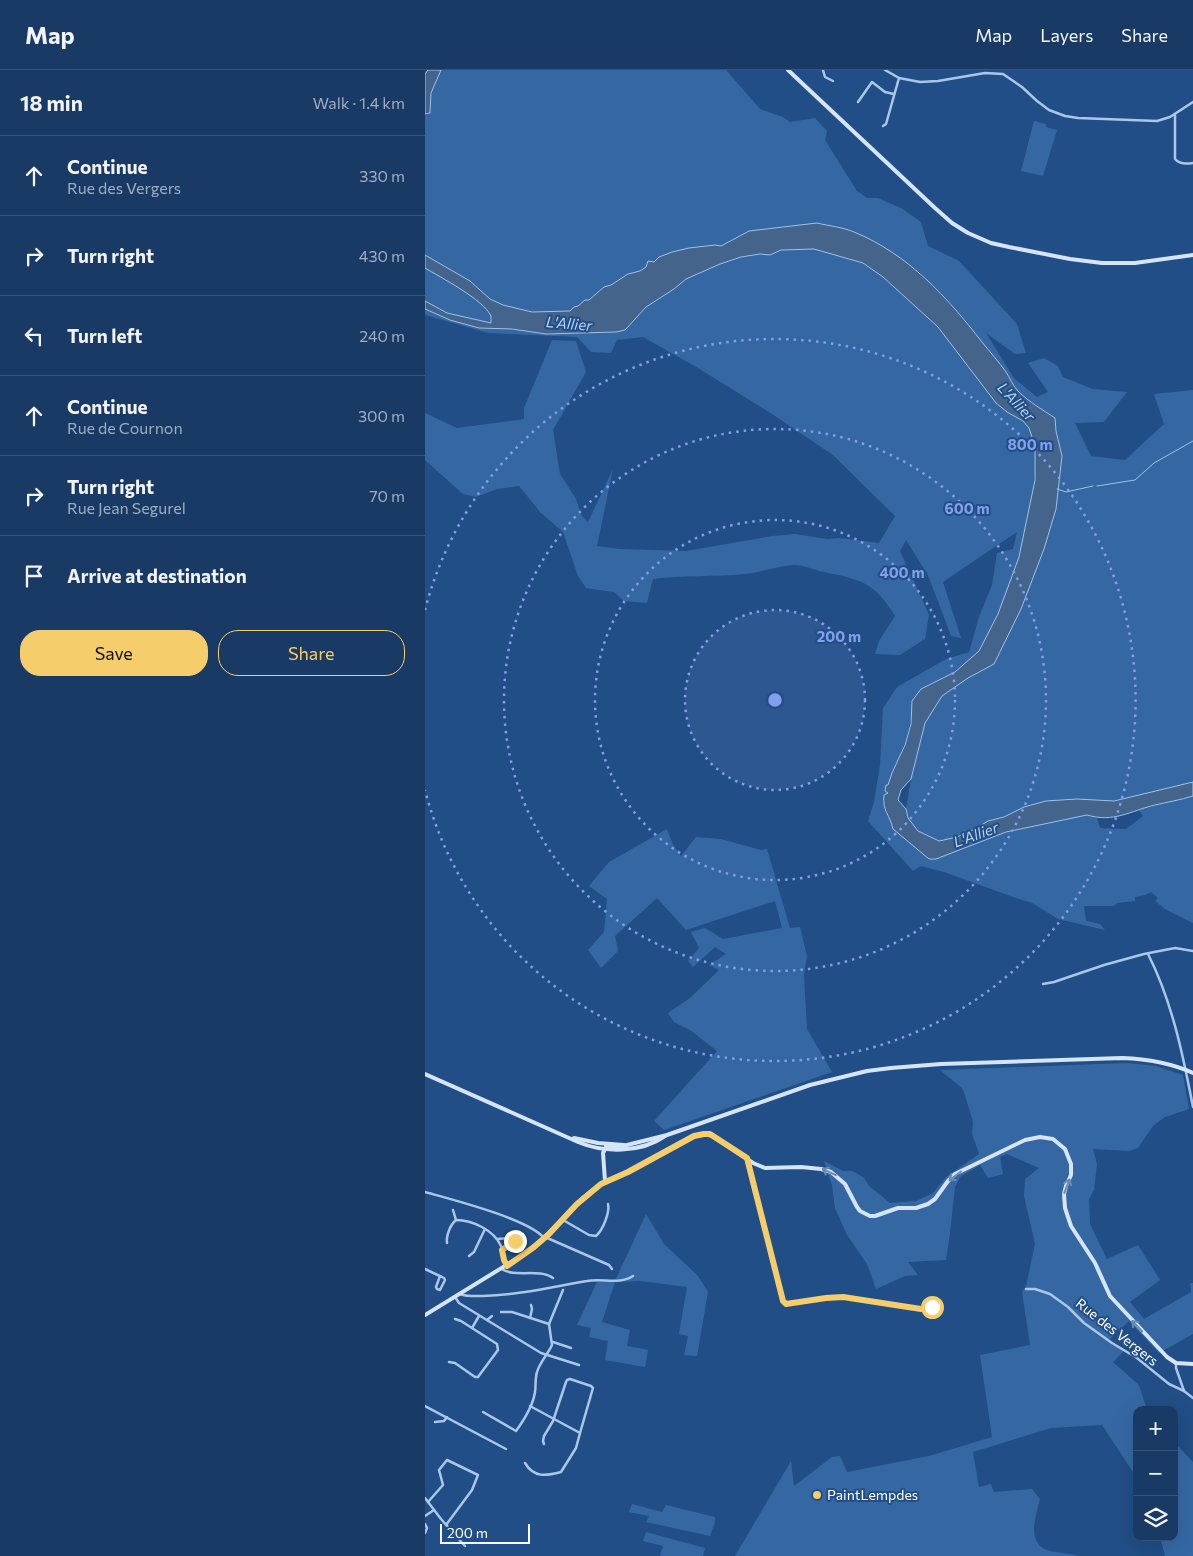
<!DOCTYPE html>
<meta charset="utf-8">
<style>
body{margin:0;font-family:Commissioner,sans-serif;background:#22416a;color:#f1f3f6}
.controls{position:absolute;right:15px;bottom:15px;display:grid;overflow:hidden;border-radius:10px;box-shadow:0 5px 20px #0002}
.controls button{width:45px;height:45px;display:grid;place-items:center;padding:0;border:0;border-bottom:1px solid #375478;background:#193a64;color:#f1f3f6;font:25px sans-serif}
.scale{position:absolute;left:15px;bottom:12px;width:90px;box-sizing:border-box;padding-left:5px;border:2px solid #fff;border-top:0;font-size:14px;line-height:18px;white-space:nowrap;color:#fff;-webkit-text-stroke:4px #214e86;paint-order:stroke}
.stop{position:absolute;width:15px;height:15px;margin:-11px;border:4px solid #f6cd6b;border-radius:50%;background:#fff}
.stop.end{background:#f6cd6b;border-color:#fff;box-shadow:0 1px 5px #0008}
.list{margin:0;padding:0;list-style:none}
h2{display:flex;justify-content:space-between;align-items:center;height:65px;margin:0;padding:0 20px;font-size:21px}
h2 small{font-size:16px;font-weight:400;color:#9fadbf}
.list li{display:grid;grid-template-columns:32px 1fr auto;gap:15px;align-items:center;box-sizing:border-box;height:80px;padding:0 20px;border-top:1px solid #375478}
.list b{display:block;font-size:19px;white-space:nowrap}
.list p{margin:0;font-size:16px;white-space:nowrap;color:#9fadbf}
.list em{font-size:16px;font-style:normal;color:#9fadbf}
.actions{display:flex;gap:10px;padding:15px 20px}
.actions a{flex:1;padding:11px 0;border:1px solid #f6cd6b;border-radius:20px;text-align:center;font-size:18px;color:#f6cd6b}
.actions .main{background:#f6cd6b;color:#111}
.icon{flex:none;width:28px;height:28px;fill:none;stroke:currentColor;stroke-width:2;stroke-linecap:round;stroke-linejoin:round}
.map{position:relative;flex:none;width:768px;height:1486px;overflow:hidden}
header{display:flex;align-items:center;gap:30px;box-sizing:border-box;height:70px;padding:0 25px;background:#193a64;border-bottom:1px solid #375478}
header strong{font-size:24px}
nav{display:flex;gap:28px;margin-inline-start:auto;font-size:18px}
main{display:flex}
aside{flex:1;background:#193a64}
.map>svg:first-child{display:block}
.green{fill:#3568a3}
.water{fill:#44648c;stroke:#9ec2eb}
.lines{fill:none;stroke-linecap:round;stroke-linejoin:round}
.stream{stroke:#9ec2eb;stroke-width:1}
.street{stroke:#aac7e9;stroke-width:2.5}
.secondary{stroke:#d5e4f7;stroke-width:4}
.oneway{stroke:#698ab3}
.route{stroke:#f6cd6b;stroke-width:6}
.ring{fill:none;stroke:#839eea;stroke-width:2.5;stroke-dasharray:2.5 5}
.poi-dot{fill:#f6cd6b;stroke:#214e86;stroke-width:2}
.labels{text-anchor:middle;stroke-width:4;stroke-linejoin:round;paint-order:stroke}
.street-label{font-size:14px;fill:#fff;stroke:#214e86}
.poi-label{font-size:14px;fill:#fff;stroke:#214e86;text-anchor:start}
.water-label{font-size:15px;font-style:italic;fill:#b6d1f1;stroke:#214e86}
.centre{fill:#839eea;stroke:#214e86;stroke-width:2.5}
.ring-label{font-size:15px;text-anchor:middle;font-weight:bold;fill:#839eea;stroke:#214e86;stroke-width:4;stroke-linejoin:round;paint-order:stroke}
</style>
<header>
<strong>Map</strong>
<nav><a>Map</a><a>Layers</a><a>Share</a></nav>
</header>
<main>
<aside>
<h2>18 min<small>Walk · 1.4 km</small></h2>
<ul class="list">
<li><svg class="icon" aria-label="ahead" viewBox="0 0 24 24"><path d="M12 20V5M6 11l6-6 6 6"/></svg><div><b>Continue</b><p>Rue des Vergers</p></div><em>330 m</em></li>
<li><svg class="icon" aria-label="right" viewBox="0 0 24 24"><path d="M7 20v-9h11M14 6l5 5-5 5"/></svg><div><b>Turn right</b></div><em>430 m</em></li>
<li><svg class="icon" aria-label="left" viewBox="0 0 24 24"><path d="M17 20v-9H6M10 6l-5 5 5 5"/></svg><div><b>Turn left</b></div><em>240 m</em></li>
<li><svg class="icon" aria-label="ahead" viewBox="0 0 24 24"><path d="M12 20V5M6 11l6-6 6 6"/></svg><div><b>Continue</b><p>Rue de Cournon</p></div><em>300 m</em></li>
<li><svg class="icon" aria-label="right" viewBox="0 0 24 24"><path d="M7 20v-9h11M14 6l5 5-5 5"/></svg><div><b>Turn right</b><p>Rue Jean Segurel</p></div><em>70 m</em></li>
<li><svg class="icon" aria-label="arrive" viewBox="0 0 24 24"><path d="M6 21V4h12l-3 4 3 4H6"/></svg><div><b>Arrive at destination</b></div></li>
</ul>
<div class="actions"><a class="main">Save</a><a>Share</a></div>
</aside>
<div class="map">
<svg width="768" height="1486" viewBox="0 0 768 1486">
<rect width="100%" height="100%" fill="#214e86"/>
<g class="green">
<path d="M16 0H301L335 39 358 47 365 52 390 48 402 61 400 70 432 121 442 128H453L476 138 496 152 503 176 534 191 592 254 601 283 590 284 561 263 589 308 612 327 623 322 603 293 619 288 633 296 638 307 668 319 702 322 679 352 650 353 666 386 700 390 739 354 729 324 768 320V712L689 731 652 729 621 731 599 737 579 747 563 751 550 759 532 767 514 771 493 761 483 748 481 739 486 709 500 653 517 626 543 608 569 594 596 539 619 479 631 439 637 386 631 361 630 348 613 337 593 321 579 301 540 250 519 226 495 203 474 187 443 169 427 161 392 153 324 161 296 176 290 175 264 178 247 182 229 192 223 191 221 197 215 201 203 204 186 215 179 217 164 230H160L153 236 145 241 107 242 78 235 65 229 45 211 0 186V45L5 44 6 23Z"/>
<path d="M609 51 621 54V57L632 60 618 106 596 101Z"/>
<path d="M389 179 438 193 458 207 513 257 582 342C589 346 600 350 604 358 610 367 610 380 610 391 610 446 590 513 564 562 561 568 558 577 553 582 546 589 537 597 530 602 515 611 499 613 489 628 485 635 487 646 485 654 481 676 470 694 463 715H461L463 723 458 732 463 748 504 789H511L581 762 662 745 672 748 675 758 701 759 718 746 714 740C731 734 750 732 768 726V853L740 839 730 831 733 828 726 822 720 825 710 827V831L692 833 689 836H659L661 851 675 854 680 860 633 849 607 833 588 827 519 802 496 796 488 801 443 751 449 732 455 695 458 638 472 617 521 589 544 582 554 547 567 515 572 483 588 479 592 462 518 512 536 568 526 566 503 505 481 470 475 481 504 545 500 569 475 585 450 584 454 571 470 546C449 512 437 510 399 502 390 500 378 495 369 495 353 496 336 502 320 504 289 507 258 505 228 509L222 533 199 531 189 522 161 518 153 506 138 462 116 443 94 416 72 419 51 427 38 424 0 390V343L32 358 99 349V338L127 270 151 271 161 302 128 360 135 404 151 429 156 445 163 452 188 399 172 476 195 479 261 481 347 466 370 464 402 469 414 468 454 473 470 446 408 385 344 342 273 298 218 267 192 270 186 283 166 282 152 267 63 263 0 245V239L25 250 54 258 87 259 121 264 191 262 200 260 221 237 249 219 261 209 295 194 316 187 335 184 345 185 356 180Z"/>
<path d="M0 198C15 206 60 231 66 246 66 247 66 253 66 254L22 243 0 231Z"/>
<path d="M242 759 248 775 256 786 271 767 296 769 336 780 342 779 365 858 375 857 382 886 379 905 382 959 407 1002 239 1060 229 1051 292 981 265 960 249 952 243 943 265 928 294 900 284 895 301 884 290 877 268 897 263 891 274 878 266 862 280 858 298 869 357 858 350 831 261 860 232 828 190 866 193 881 176 898 163 880 179 862 182 829 164 816 184 792Z"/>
<path d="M702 993 731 996 758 1005 764 1039 740 1047 728 1056 713 1078 704 1081 668 1079 672 1094 669 1120 664 1129 665 1154 682 1189 713 1175 735 1210 705 1232 719 1249 766 1222 765 1213H768V1264L734 1283 704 1251 684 1270 700 1280 688 1292 714 1315 722 1340H712V1408L677 1355 626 1358 548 1382 554 1417 566 1414 569 1422 607 1419 615 1429C611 1447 600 1474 625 1481 634 1483 644 1483 653 1486H310L366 1391 369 1416 407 1387 415 1386 422 1402 504 1386 567 1367 555 1285 605 1275 597 1222 601 1216 610 1174 599 1126 600 1109 614 1098 582 1084 575 1087 578 1104 563 1108 555 1095 535 1107 530 1117 525 1163 521 1190 483 1192 493 1205 480 1206 451 1219 442 1194 422 1165 410 1138 407 1115 399 1091 418 1101H427L433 1104 439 1108 444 1116 465 1133 491 1131 508 1123 521 1107 554 1084 547 1064 548 1052 538 1019 515 1000Z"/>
<path d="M221 1144 239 1174 273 1206 283 1222 272 1286 259 1285 263 1266 254 1264 262 1217 215 1211 190 1212 177 1252 205 1260 202 1276 223 1280 220 1297 180 1290 183 1271 164 1267 166 1258 152 1255 172 1212 190 1211Z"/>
<path d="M749 1372 768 1392V1486H740L735 1467H749Z"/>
<path d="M207 1434 237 1442 241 1435 290 1447V1452L285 1466 221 1452 224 1446 204 1442Z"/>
<path d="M221 1462 280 1478 278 1486H235L238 1476 218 1471Z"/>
</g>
<g class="water">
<path d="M3 0H16L6 23 5 43 0 44V4Z"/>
<path d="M392 153C404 156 417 157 429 162 483 184 522 227 557 272 565 282 574 292 581 302 585 308 588 316 593 321 604 332 618 340 630 348L631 361 637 386 631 439 619 479 596 539 569 594 543 608 517 626 500 653 486 709 476 720 473 730 481 739 483 748 493 761 514 771 532 767 550 759 563 751 579 747 599 737 621 731 652 729 689 731 768 712V726C755 730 743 732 730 735 705 741 689 753 662 745L581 762 511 789H504L468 759C465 745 457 741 459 725L463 723 460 721 461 715H463L467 703 480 675 486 654 487 631 496 619 530 602 554 581 573 544 594 487 610 410V376L604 358 598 351 582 342 571 333 513 257 458 207 438 193 389 179 356 180 345 185 335 184 316 187 295 194 261 209 249 219 221 237 200 260 191 262 121 264 87 259 54 258 25 250 0 239V231L22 243 66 253C66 252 66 247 66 246 59 230 15 207 0 198V185L45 211 65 229 78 235 107 242 145 241 149 237 153 236 160 230H164L179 217 186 215 203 204 215 201 221 197 223 191 229 192 234 187 247 182 264 178 290 175 296 176 324 161Z"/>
</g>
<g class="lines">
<g class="stream">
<path d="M672 416 710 410 729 393 768 371"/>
<path d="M632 419 641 422 668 416"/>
</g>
<g class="street">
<path d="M398 0 400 7 408 11"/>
<path d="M460 0 474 8 495 12 513 11 560 3 578 4 597 17 612 31 624 40 640 46 653 48 732 51 745 47 768 32"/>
<path d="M433 32 447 12 460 22 469 24"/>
<path d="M750 45V89C754 94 762 94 768 93"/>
<path d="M458 56 461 54 474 8"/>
<path d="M723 884C747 931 758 985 768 1037"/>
<path d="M618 914 629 912 679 895 719 884 750 878 768 881"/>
<path d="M322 1090 358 1231 361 1234C380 1233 399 1227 419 1227 450 1228 480 1242 511 1237"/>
<path d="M0 1122C25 1129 104 1149 119 1168"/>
<path d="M28 1140 31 1150"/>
<path d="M138 1150 164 1165 171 1166C178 1160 185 1142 183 1134"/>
<path d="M120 1167 184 1195 187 1199"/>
<path d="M72 1169 86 1168 89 1170 88 1173 77 1180"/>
<path d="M22 1173C21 1166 25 1155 31 1150 47 1150 69 1160 76 1176 79 1182 78 1189 81 1196"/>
<path d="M44 1186 49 1182 60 1159"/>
<path d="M0 1199 17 1207 19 1208 20 1210 15 1220 12 1219 11 1217 15 1206"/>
<path d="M77 1199C89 1208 114 1198 128 1208"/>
<path d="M601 1219H610L625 1224 643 1237 659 1253 687 1273 712 1288 744 1314 759 1321 768 1328"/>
<path d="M35 1224C43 1227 50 1226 58 1226 94 1225 127 1217 162 1211 177 1208 195 1215 208 1206"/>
<path d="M30 1227 34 1233 116 1283 154 1295"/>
<path d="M76 1242H87L124 1254"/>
<path d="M105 1248 107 1239 106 1235"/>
<path d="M62 1250 67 1246"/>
<path d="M47 1258 54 1246"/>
<path d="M128 1272 146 1278"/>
<path d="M24 1292 30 1293 50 1307H53L73 1280 72 1274 36 1251 30 1249"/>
<path d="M751 1294V1298L759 1321"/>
<path d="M0 1336 81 1379"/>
<path d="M58 1342 91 1361C99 1350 108 1336 110 1322 111 1315 110 1308 112 1302 115 1292 123 1284 127 1275L124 1254 138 1220"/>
<path d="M10 1352 19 1351 22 1347"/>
<path d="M119 1374 118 1371 119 1366 128 1351 141 1312 142 1310 145 1309 166 1316 168 1318 155 1363"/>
<path d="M100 1393C109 1408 121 1406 136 1402L151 1378 155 1363 105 1336"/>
<path d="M0 1428 16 1449 40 1476"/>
<path d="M3 1432 18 1415 14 1400 22 1390 53 1405 47 1420 21 1455"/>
<path d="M0 1446 9 1440"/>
<path d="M0 1454 2 1458 0 1463"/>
</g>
<g class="secondary">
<path d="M363 0 510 138 527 153 543 163 566 173 584 177 645 189 677 193H710L768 185"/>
<path d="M0 1004 153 1072C179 1083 216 1083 240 1066"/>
<path d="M149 1068 173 1073 199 1075"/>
<path d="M181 1076 194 1077 242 1065 385 1015 442 1001 466 998 516 994 697 988C722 989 746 993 768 1003"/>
<path d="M180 1111 178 1083 181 1077"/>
<path d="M0 1245 101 1183 120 1167 159 1127 176 1114 203 1102 269 1066 279 1064 288 1066 328 1093 340 1098 376 1097 396 1099 406 1102 420 1114 432 1137 435 1141 445 1146H450L473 1138H491L503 1134 510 1129 523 1111 530 1104 600 1070 615 1067 628 1069 640 1079 646 1094V1105L641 1116 639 1124 640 1138 646 1156 670 1193 685 1226 742 1287 751 1293 768 1294"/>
</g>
</g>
<defs><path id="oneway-shaft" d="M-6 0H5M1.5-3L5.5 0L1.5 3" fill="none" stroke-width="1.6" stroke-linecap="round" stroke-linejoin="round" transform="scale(1.25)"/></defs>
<g class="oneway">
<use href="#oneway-shaft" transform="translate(404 1102) rotate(-155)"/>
<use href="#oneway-shaft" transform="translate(530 1106) rotate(143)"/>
<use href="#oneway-shaft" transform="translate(642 1116) rotate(-69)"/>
<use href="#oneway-shaft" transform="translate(712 1256) rotate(-133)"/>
</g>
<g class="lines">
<path class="route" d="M90 1171 77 1180 79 1190 82 1196 109 1177 124 1164 152 1134 176 1114 203 1102 269 1066 279 1064H285L322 1088 358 1231 361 1234 401 1228 418 1227 496 1239 507 1237"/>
</g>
<circle cx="350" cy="630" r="90" fill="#839eea" fill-opacity=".12"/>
<g class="ring">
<circle cx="350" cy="630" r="90"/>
<circle cx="350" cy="630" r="180"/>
<circle cx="350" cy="630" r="271"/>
<path d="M0 540A361 361 0 1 1 0 720"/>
</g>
<circle class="poi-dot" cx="392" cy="1425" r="5"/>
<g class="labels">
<g class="street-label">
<text transform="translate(692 1262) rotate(38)" y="5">Rue des Vergers</text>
</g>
<g class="poi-label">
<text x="402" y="1430">PaintLempdes</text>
</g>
<g class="water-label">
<text transform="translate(144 254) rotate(5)" y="5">L'Allier</text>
<text transform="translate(591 332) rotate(47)" y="5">L'Allier</text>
<text transform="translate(551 765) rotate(-20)" y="5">L'Allier</text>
</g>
</g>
<circle cx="350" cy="630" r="8" class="centre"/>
<g class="ring-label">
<text x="605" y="380">800 m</text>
<text x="542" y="444">600 m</text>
<text x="477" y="508">400 m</text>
<text x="414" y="572">200 m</text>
</g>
</svg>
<div class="controls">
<button>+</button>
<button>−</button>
<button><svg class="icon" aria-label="layers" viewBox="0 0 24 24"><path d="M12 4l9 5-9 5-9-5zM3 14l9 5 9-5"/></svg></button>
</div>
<div class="scale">200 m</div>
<div class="stop" style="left:507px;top:1237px"></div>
<div class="stop end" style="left:90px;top:1171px"></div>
</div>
</main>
